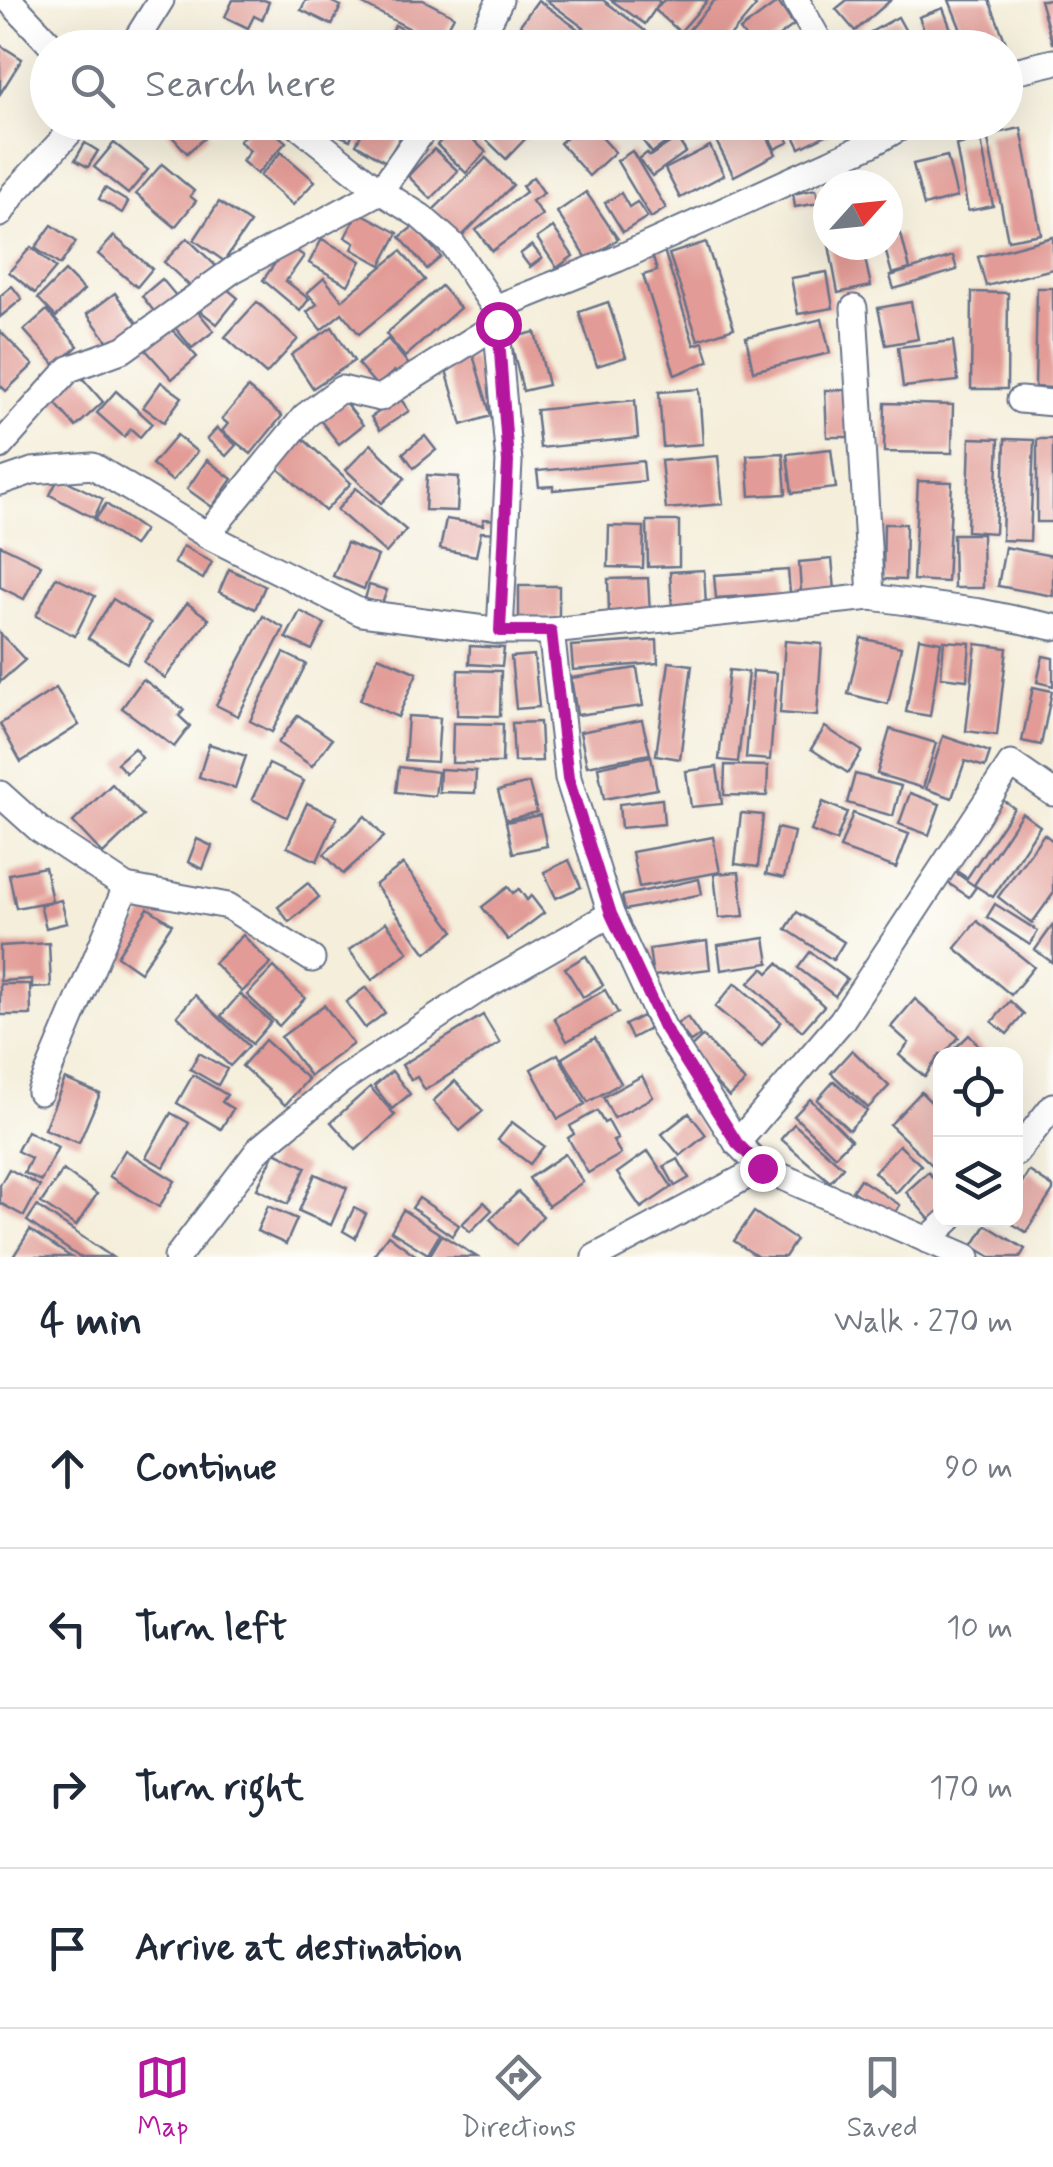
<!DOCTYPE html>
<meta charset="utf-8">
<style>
body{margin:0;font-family:Mynerve,sans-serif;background:#f2f2f3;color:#1f2937}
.controls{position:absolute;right:30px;bottom:30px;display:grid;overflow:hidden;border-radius:20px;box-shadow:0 10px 40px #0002}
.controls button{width:90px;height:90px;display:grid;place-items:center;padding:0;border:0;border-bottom:2px solid #e0e1e3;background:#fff;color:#1f2937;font:50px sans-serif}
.compass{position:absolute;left:813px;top:170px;width:90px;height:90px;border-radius:50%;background:#fff;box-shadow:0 10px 40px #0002;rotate:63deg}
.stop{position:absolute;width:30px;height:30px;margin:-22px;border:8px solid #b5179e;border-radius:50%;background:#fff}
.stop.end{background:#b5179e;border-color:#fff;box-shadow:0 2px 10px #0008}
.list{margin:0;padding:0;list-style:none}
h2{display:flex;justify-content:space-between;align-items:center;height:130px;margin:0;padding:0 40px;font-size:42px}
h2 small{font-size:32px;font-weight:400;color:#747a83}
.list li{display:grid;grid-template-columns:65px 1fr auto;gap:30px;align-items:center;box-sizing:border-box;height:160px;padding:0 40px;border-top:2px solid #e0e1e3}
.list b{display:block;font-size:38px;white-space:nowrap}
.list em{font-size:32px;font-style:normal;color:#747a83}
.icon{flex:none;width:55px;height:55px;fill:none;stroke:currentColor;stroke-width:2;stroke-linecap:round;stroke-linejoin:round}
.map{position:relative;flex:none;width:1053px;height:1257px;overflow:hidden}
.search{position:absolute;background:#fff;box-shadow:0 10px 40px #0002;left:30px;right:30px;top:30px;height:110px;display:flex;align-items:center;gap:25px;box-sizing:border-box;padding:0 35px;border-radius:55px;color:#747a83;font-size:38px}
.sheet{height:770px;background:#fff}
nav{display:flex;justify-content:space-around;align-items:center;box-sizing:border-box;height:140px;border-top:2px solid #e0e1e3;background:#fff;font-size:28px;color:#747a83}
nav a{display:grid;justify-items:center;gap:5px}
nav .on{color:#b5179e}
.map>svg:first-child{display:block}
.building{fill:#e29b96}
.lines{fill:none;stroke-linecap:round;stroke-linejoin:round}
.minor-casing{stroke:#677289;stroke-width:29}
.minor{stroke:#fff;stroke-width:25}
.route{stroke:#b5179e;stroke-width:12}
</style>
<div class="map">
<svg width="1053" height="1257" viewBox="0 0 1053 1257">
<rect width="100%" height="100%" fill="#fdfcf7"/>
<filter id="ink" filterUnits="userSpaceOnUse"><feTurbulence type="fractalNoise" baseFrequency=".01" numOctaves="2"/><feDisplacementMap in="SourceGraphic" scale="20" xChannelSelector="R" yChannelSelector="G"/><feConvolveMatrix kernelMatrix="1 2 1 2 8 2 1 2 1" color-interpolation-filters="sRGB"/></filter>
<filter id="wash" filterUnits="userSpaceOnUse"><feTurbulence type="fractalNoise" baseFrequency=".0048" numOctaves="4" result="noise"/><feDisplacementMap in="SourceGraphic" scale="40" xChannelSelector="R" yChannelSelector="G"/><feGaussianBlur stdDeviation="2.25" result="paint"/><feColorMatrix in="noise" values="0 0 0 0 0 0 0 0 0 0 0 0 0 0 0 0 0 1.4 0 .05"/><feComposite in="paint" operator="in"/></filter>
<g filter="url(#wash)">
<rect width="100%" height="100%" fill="#f4eeda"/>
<g id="blocks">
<g class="building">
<path d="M233 0H264L269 2 262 20 254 16 248 28 225 17Z"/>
<path d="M306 0H328L341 6 332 25 301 10Z"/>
<path d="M355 0H423L454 16 439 44Z"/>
<path d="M538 0 600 45 598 48H552L520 25Z"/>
<path d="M546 0H603L652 36 644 48H611Z"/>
<path d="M611 0H657L660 2 645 24Z"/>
<path d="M664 0H708L680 32 655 10Z"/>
<path d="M715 0H749L756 6 720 48H688L680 40Z"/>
<path d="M847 0H891L855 31 836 9Z"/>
<path d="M949 0H989L1008 48H968Z"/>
<path d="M1040 0H1053V43H1052Z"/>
<path d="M778 2 794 25 763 48H753L740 30Z"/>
<path d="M943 8 958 48H931L919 17Z"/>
<path d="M898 17 915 48H877L869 33Z"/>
<path d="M395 25 439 48H389L386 46Z"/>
<path d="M0 45 22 59 0 94Z"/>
<path d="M159 122H197L208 135 187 153Z"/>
<path d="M247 122H256L269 134 273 131 286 142 257 174 242 161 250 151 239 141 244 136 239 131Z"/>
<path d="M322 122H357L350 140 320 127Z"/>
<path d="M368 122 408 124 386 162 356 144Z"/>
<path d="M468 122H515L528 136 506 159Z"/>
<path d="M583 122H588L615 152 589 176 560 143Z"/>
<path d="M682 122H724L697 142Z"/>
<path d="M736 122H760L776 154 734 176 713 135Z"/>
<path d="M779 122 789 142 775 149 765 129Z"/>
<path d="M787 122H827L832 132 800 148Z"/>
<path d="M457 124 486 152 466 173 437 145Z"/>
<path d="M666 125 674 137 652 153 643 141Z"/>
<path d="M1021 128 1041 234 1008 240 987 135Z"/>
<path d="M677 138 686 152 652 176 639 159 647 153 650 156Z"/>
<path d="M981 140 993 206 968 211 956 145Z"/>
<path d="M85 143 98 151 88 167 75 160Z"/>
<path d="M114 143 148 170 128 194 94 167Z"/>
<path d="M710 146 724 175 680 198 665 169Z"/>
<path d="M434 149 458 171 431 199 408 176Z"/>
<path d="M632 151 666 208 651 218 617 161Z"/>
<path d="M281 152 315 181 293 205 260 176Z"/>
<path d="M947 156 957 197 924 206 913 164Z"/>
<path d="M486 158 513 185 460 238 433 210Z"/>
<path d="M162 164 194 191 190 196 196 201 175 227 136 194Z"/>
<path d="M533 177 544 193 532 201 542 215 492 251 476 230 526 192 522 186Z"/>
<path d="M105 188 128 202 122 213 99 199Z"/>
<path d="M816 189 819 203 795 207 793 194Z"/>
<path d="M586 192 618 239 588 260 557 212Z"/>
<path d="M621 193 629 207 637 202 647 217 623 232 605 203Z"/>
<path d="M219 202 250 223 224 261 194 240Z"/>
<path d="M359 212 398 233 381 265 352 249 355 243 345 237Z"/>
<path d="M52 225 76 242 60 265 35 248Z"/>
<path d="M414 226 441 257 427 269 400 237Z"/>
<path d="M553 227 573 256 557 268 537 238Z"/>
<path d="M901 234 910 269 892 274 884 245H888V238Z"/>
<path d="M114 236 152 269 137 287 98 254Z"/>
<path d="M1053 237V269L986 286 978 257Z"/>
<path d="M187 238 216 266 194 290 164 262Z"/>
<path d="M322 239 361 261 348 285 309 263Z"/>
<path d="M706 242 734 328 698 340 669 254Z"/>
<path d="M288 245 304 256 286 281 309 299 300 311 263 280Z"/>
<path d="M532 245 542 258 530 267 520 254Z"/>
<path d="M829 245H862L871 286 838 293Z"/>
<path d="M31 247 56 268 35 293 9 272Z"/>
<path d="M663 247 694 345 703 342 709 361 675 375 643 275 657 271 651 251Z"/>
<path d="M401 251 425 280 359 334 342 313 321 330 307 312 317 304 307 293 324 278 342 300Z"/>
<path d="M953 256 957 270 894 289 890 276Z"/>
<path d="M65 271 84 290 56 317 38 298Z"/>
<path d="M827 272 833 308 798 314 791 278Z"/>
<path d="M162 279 177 297 156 314 142 296Z"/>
<path d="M221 284 238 298 217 324 199 310Z"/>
<path d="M12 286 22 299 0 317V296Z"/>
<path d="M441 286 460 308 405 357 386 334Z"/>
<path d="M1037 288H1053V388L1035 387Z"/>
<path d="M972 292 1008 293 1007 389H971Z"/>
<path d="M115 293 140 327 112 347 87 314Z"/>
<path d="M257 302 298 339 266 374 225 337Z"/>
<path d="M608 302 626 357 597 366 579 312Z"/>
<path d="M911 302 918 339 886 345 878 308Z"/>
<path d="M194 307 214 331 192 348 173 325Z"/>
<path d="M47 310 78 346 56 366 24 330Z"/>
<path d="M822 319 830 353 753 371 746 337Z"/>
<path d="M168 325 197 357 172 379 144 348Z"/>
<path d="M332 327 354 361 313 388 291 355Z"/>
<path d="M0 331 33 365 6 391 0 385Z"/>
<path d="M535 332 548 385 523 391 510 338Z"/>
<path d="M388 339 410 366 398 376 394 371 377 386 358 364Z"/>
<path d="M953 341 958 381 903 387 898 347Z"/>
<path d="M473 355 491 416 462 425 444 363Z"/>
<path d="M77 372 103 402 76 427 50 397Z"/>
<path d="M161 382 182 397 164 422 143 407Z"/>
<path d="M248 388 282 416 251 454 222 431 228 424 222 419Z"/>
<path d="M699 389 703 444 663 447 659 392Z"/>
<path d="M825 390H848L849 437H827Z"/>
<path d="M116 391 152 423 140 437 131 429 124 437 97 413Z"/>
<path d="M400 398 409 411 380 430 371 417Z"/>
<path d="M635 400 638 438 540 448 536 410Z"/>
<path d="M344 401 363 425 339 444 320 420Z"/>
<path d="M885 403 953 405 952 453 884 452Z"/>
<path d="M217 428 236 445 226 456 207 439Z"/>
<path d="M297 433 351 483 325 511 271 462Z"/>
<path d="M177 435 197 452 172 481 152 464Z"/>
<path d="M425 436 436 450 414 468 403 453Z"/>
<path d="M970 438 999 439 995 533 967 531Z"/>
<path d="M1005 439 1034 440 1030 541 1002 540Z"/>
<rect x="1037" y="439" width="16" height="83"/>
<path d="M371 444 405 478 381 503 346 470Z"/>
<path d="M831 449 836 488 792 493 787 454Z"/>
<path d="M783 453 786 494 750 496 747 455Z"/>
<path d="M718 456 723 504 666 509 661 461Z"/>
<path d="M207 460 232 479 212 507 187 489Z"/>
<path d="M643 461 645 481 553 490V486L539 487 537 471Z"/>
<path d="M427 475 459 477 457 511 425 510Z"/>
<path d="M59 477 103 499 94 518 50 495Z"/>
<path d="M918 481 952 482 947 582 913 580Z"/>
<path d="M356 488 406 530 386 553 337 510Z"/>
<path d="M106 504 144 530 133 546 95 520Z"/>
<path d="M446 519 483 525V519L500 520 498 533 481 532 476 556 440 549Z"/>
<path d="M647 521H679V566L648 567Z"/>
<path d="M884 524H906L905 580 883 579Z"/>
<path d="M609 526 644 527 643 568 608 567Z"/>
<path d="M953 534H982L983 588H954Z"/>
<path d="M347 543 378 556 364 589 333 576Z"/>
<path d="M0 545 41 565 24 599 0 587Z"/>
<path d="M183 546 212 562 203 579 174 563Z"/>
<path d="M1005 547 1053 556V596L998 586Z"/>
<path d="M832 559 835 590 801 592 799 562Z"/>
<path d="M229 569 265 586 255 609 219 592Z"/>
<path d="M704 570 706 605 672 607 670 572Z"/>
<path d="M788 570 790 593 716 598 714 575Z"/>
<path d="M56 577 95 596 75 636 36 616Z"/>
<path d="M648 578 650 614 609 615 608 579Z"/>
<path d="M369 585 387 590 382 604 365 599Z"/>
<rect x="519" y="586" width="40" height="33"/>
<path d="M113 599 151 623 127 663 88 638Z"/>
<path d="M187 603 209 619 165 678 144 662Z"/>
<path d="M300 611 325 624 312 650 286 638Z"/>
<path d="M263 616 284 628 238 716 216 705Z"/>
<path d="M0 633 25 660 0 682Z"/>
<path d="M861 638 901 647 888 704 848 694Z"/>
<path d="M919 638 941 642 930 716 906 712Z"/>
<path d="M657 640 658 663 573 670 571 646Z"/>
<path d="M785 641 822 644 817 716 780 713Z"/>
<path d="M944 641 970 643 967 680 941 677Z"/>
<path d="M976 644 1007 648 997 735 966 731Z"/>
<path d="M470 646 504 648 502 666 469 664Z"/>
<path d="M284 653 306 664 272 732 250 721Z"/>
<path d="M534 655 539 707 516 709 511 657Z"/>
<path d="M378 656 417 673 398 717 360 700Z"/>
<path d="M1043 656 1053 658V686L1037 682Z"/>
<path d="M669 662 692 665 680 759 656 755Z"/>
<path d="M637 668 643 706 577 715 571 678Z"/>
<path d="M458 670 501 671 500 716 457 715Z"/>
<path d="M729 670 748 672 738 762 719 760Z"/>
<path d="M753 671 777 673 770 760 746 758Z"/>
<path d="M143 679 184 710 179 716 190 726 174 747 122 708Z"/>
<path d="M1033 687 1052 691 1041 745 1022 741Z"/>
<path d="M56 688 79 725 21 762 0 724Z"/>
<path d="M298 715 332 739 312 766 278 743Z"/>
<path d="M408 716 440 718 437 762 405 760Z"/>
<path d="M642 720 650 754 587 766 580 732Z"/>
<path d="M540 722 542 761 514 762 512 723Z"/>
<path d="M453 723 503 724 502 763H452Z"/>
<path d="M825 727 862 751 848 773 811 749Z"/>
<path d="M890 729 936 743 923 788 877 774Z"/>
<path d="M943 736 990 752 985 767 965 761 952 798 926 789Z"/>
<path d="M209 744 246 756 235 788 199 777Z"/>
<path d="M134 748 142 758 126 773 117 763Z"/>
<path d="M651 756 657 789 604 799 598 767Z"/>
<path d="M269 764 304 781 287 817 252 799Z"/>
<path d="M725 765 768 766 767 796 724 795Z"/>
<path d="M399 767 438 772 435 796 396 792Z"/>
<path d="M717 767 722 804 691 807 686 771Z"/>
<path d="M440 769 476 771 475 793 439 792Z"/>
<path d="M855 774 901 786 893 816 847 803Z"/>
<path d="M529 783 537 812 506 820 498 791Z"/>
<path d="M112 784 143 816 103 854 73 822Z"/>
<path d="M910 793 940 804 929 835 899 824Z"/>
<path d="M997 796 1014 808 967 878 949 866Z"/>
<path d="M662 799 664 824 621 828 619 804Z"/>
<path d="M823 802 847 812 836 841 811 831Z"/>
<path d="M307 803 337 817 317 861 287 847Z"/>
<path d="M741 813 763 815 758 867 735 864Z"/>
<path d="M853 813 909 834 896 868 840 848Z"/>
<path d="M1022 813 1040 826 993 897 974 885Z"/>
<path d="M540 815 547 846 513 853 506 822Z"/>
<path d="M365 816 384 837 343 874 324 854Z"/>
<path d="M777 828 794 832 784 878 766 874Z"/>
<path d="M1044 834 1053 841V894L1032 923 998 897Z"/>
<path d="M713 837 720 872 639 887 632 852Z"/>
<path d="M197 839 212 846 203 869 188 862Z"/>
<path d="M569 860 581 887 556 898 544 872Z"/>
<path d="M403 864 454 931 426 953 375 885Z"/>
<path d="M45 867 52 901 16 908 9 874Z"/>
<path d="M952 870 976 887 969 897 945 881Z"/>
<path d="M739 872 744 916 719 918 714 874Z"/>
<path d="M699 879 702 894 625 910 622 896Z"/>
<path d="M308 883 319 897 289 922 278 907Z"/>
<path d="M508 887 513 893 519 889 527 900 531 896 544 913 508 940 482 907Z"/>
<path d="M61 900 67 923 46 928 40 905Z"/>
<path d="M995 904 1038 931 1030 945 987 917Z"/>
<path d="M148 908 172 924 140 972 117 956Z"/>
<path d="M797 912 844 942 833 960 786 929Z"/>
<path d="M977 921 1034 967 1011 995 955 948Z"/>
<path d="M386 922 408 952 372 980 349 950Z"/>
<path d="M1053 925V963L1035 950Z"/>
<path d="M243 935 271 964 242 992 214 963Z"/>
<path d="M765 938 769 963 721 970 718 945Z"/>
<path d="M707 941 710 969 653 976 649 949Z"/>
<path d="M49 943 51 987 32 988V979L0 981V946Z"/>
<path d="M810 952 847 979 835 996 798 968Z"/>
<path d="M586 956 603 985 583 997 565 968Z"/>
<path d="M778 963 824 1006 802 1031 749 983 763 968 768 973Z"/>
<path d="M274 967 305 998 279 1026 247 995Z"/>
<path d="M735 983 781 1022 762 1046 715 1007Z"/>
<path d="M0 984H30L31 1015H0Z"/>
<path d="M366 987 385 1013 365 1028 346 1002Z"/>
<path d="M605 990 618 1013 567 1041 554 1018Z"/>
<path d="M240 994 271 1022 252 1044 221 1016Z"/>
<path d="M195 995 249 1046 230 1066 177 1016Z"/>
<path d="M915 999 959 1037 944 1054H940L925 1077 899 1055 909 1043 891 1027Z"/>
<path d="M1010 1001 1024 1014 1007 1034 992 1022Z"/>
<path d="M324 1005 353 1044 310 1076 281 1037Z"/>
<path d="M483 1015 500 1043 425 1090 417 1077 411 1080 402 1065Z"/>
<path d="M643 1016 649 1029 632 1038 625 1025Z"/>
<path d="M687 1017 700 1035 691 1042 677 1024Z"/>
<path d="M969 1035 987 1054H949Z"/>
<path d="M703 1036 745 1082 729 1097 687 1051Z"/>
<path d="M595 1038 621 1083 588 1102 562 1058Z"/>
<path d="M265 1040 308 1079 285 1105 242 1066Z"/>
<path d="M852 1050 889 1086 868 1108 831 1073Z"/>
<path d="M199 1053 227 1069 218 1085 190 1069Z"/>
<path d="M558 1054 585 1104 558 1119 531 1069Z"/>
<path d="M392 1071 410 1094 392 1109 374 1086Z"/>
<path d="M193 1075 227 1095 222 1102 233 1109 221 1129 177 1103Z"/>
<path d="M642 1076 653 1097 614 1118 603 1097Z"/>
<path d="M65 1079 100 1094 79 1143 44 1129Z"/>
<path d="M455 1081 483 1111 460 1131 433 1101Z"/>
<path d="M834 1081 867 1111 849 1130 817 1100Z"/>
<path d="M370 1087 395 1115 356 1150 331 1122Z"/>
<path d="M921 1092 940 1111V1160L934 1167 890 1125Z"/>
<path d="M810 1099 851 1140 835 1156 794 1116Z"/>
<path d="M597 1111 604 1123 608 1121 618 1139 613 1141 621 1154 588 1173 568 1138 574 1134 570 1126Z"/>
<path d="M171 1113 189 1123 164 1167 146 1157Z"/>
<path d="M689 1113 706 1135 680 1156 662 1134Z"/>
<path d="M512 1122 544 1146 530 1164 498 1140Z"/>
<path d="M794 1124 843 1167 830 1182 781 1139Z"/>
<path d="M27 1131 58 1147 41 1181 24 1173 31 1158 17 1151Z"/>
<path d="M899 1145 921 1165 896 1193 874 1172Z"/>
<path d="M125 1150 175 1181 159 1207 109 1176Z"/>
<path d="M648 1151 672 1187 641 1208 617 1173Z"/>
<path d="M275 1152 306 1167 288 1204 257 1189Z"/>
<path d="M565 1154 583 1182 548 1206 529 1178Z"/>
<path d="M678 1159 689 1178 675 1186 664 1166Z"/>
<path d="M9 1169 40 1186 24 1216 0 1203V1185Z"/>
<path d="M63 1170 97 1194 76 1226 41 1203Z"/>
<path d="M1029 1171 1053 1187V1191L1026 1232 1006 1220H1016V1192Z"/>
<path d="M928 1172 940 1186V1211L930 1220 906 1192Z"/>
<path d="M315 1174 347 1188 331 1225 299 1211Z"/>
<path d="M860 1179 900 1205 892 1217 852 1191Z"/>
<path d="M518 1192 543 1216 516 1245 490 1219Z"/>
<path d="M419 1198 459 1225 452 1236 412 1208Z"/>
<path d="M484 1202 492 1210 470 1232 462 1224Z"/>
<path d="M37 1206 112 1257H79L27 1221Z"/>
<path d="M268 1206 297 1219 286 1244 257 1231Z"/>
<path d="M354 1208 366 1214 355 1238 343 1231Z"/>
<path d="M403 1210 440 1234 428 1254 391 1231Z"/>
<path d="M754 1212 796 1240 785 1257H758L734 1241Z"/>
<path d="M986 1225 1025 1249 1020 1257H991L973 1246Z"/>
<path d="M30 1230 71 1257H13Z"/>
<path d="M388 1235 418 1257H372Z"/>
<path d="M442 1235 477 1257H433L430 1255Z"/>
</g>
</g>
</g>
<g filter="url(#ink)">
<use href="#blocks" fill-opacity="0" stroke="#677289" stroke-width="2.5"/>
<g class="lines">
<defs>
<g id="minor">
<path d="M9 0 54 48"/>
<path d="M796 0 823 48"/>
<path d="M131 48 161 0"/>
<path d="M476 48 500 0"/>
<path d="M1006 73 1053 62"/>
<path d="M293 122 380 191 420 216 453 245 495 308 509 462 500 631"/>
<path d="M0 214 14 193 79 122"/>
<path d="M495 308 617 259 873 143 910 122"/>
<path d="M854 308 871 597"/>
<path d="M1020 400 1053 403"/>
<path d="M0 446 69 369 124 349 233 270 380 191 429 122"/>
<path d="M0 482 32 471 93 466 207 535 362 613 500 631H551L871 597 980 612 1053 627"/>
<path d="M207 535 305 416 341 389 380 398 498 324"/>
<path d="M551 631 568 778 611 914 663 1027 737 1143 762 1168 967 1257"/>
<path d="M0 794 40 830 126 887 228 906 312 959"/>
<path d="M40 1092 126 887"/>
<path d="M737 1143 842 1020 1011 764 1053 793"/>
<path d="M1016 1153 1053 1106"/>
<path d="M927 1240 949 1220"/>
<path d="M177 1257 260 1148 342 1080 475 992 611 914"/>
<path d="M595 1257 762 1168"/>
</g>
</defs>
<use href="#minor" class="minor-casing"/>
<use href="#minor" class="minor"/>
</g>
</g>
<g class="lines" filter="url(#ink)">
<path class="route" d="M498 324 508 462 500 631H551L568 778 611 914 664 1027 737 1143 762 1168"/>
</g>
</svg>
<div class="controls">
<button><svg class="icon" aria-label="locate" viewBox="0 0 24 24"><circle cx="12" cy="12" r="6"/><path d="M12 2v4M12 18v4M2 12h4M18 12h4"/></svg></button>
<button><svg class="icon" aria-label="layers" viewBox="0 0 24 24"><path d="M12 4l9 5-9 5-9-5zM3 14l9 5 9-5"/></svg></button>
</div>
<svg class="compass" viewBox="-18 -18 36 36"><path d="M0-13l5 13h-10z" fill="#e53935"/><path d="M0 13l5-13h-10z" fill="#747a83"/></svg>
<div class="stop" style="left:498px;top:324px"></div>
<div class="stop end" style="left:762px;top:1168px"></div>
<div class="search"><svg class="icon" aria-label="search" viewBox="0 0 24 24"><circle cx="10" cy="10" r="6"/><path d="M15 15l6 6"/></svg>Search here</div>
</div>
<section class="sheet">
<h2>4 min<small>Walk · 270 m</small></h2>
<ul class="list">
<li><svg class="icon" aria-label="ahead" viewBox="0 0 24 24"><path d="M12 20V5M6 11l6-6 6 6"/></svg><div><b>Continue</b></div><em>90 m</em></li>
<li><svg class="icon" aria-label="left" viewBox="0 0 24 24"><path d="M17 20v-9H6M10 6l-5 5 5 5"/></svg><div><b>Turn left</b></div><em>10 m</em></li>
<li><svg class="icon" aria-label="right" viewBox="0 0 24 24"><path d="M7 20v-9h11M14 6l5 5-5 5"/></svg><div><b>Turn right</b></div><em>170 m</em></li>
<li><svg class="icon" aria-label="arrive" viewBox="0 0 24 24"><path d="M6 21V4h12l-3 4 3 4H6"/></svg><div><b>Arrive at destination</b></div></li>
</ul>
</section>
<nav>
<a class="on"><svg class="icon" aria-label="map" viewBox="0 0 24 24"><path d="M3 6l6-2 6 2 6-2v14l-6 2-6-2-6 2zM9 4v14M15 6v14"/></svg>Map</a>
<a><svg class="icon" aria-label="directions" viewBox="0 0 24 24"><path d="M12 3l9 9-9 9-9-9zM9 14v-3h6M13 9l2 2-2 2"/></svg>Directions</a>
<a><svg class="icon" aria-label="saved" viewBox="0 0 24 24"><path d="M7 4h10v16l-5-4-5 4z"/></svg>Saved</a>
</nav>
